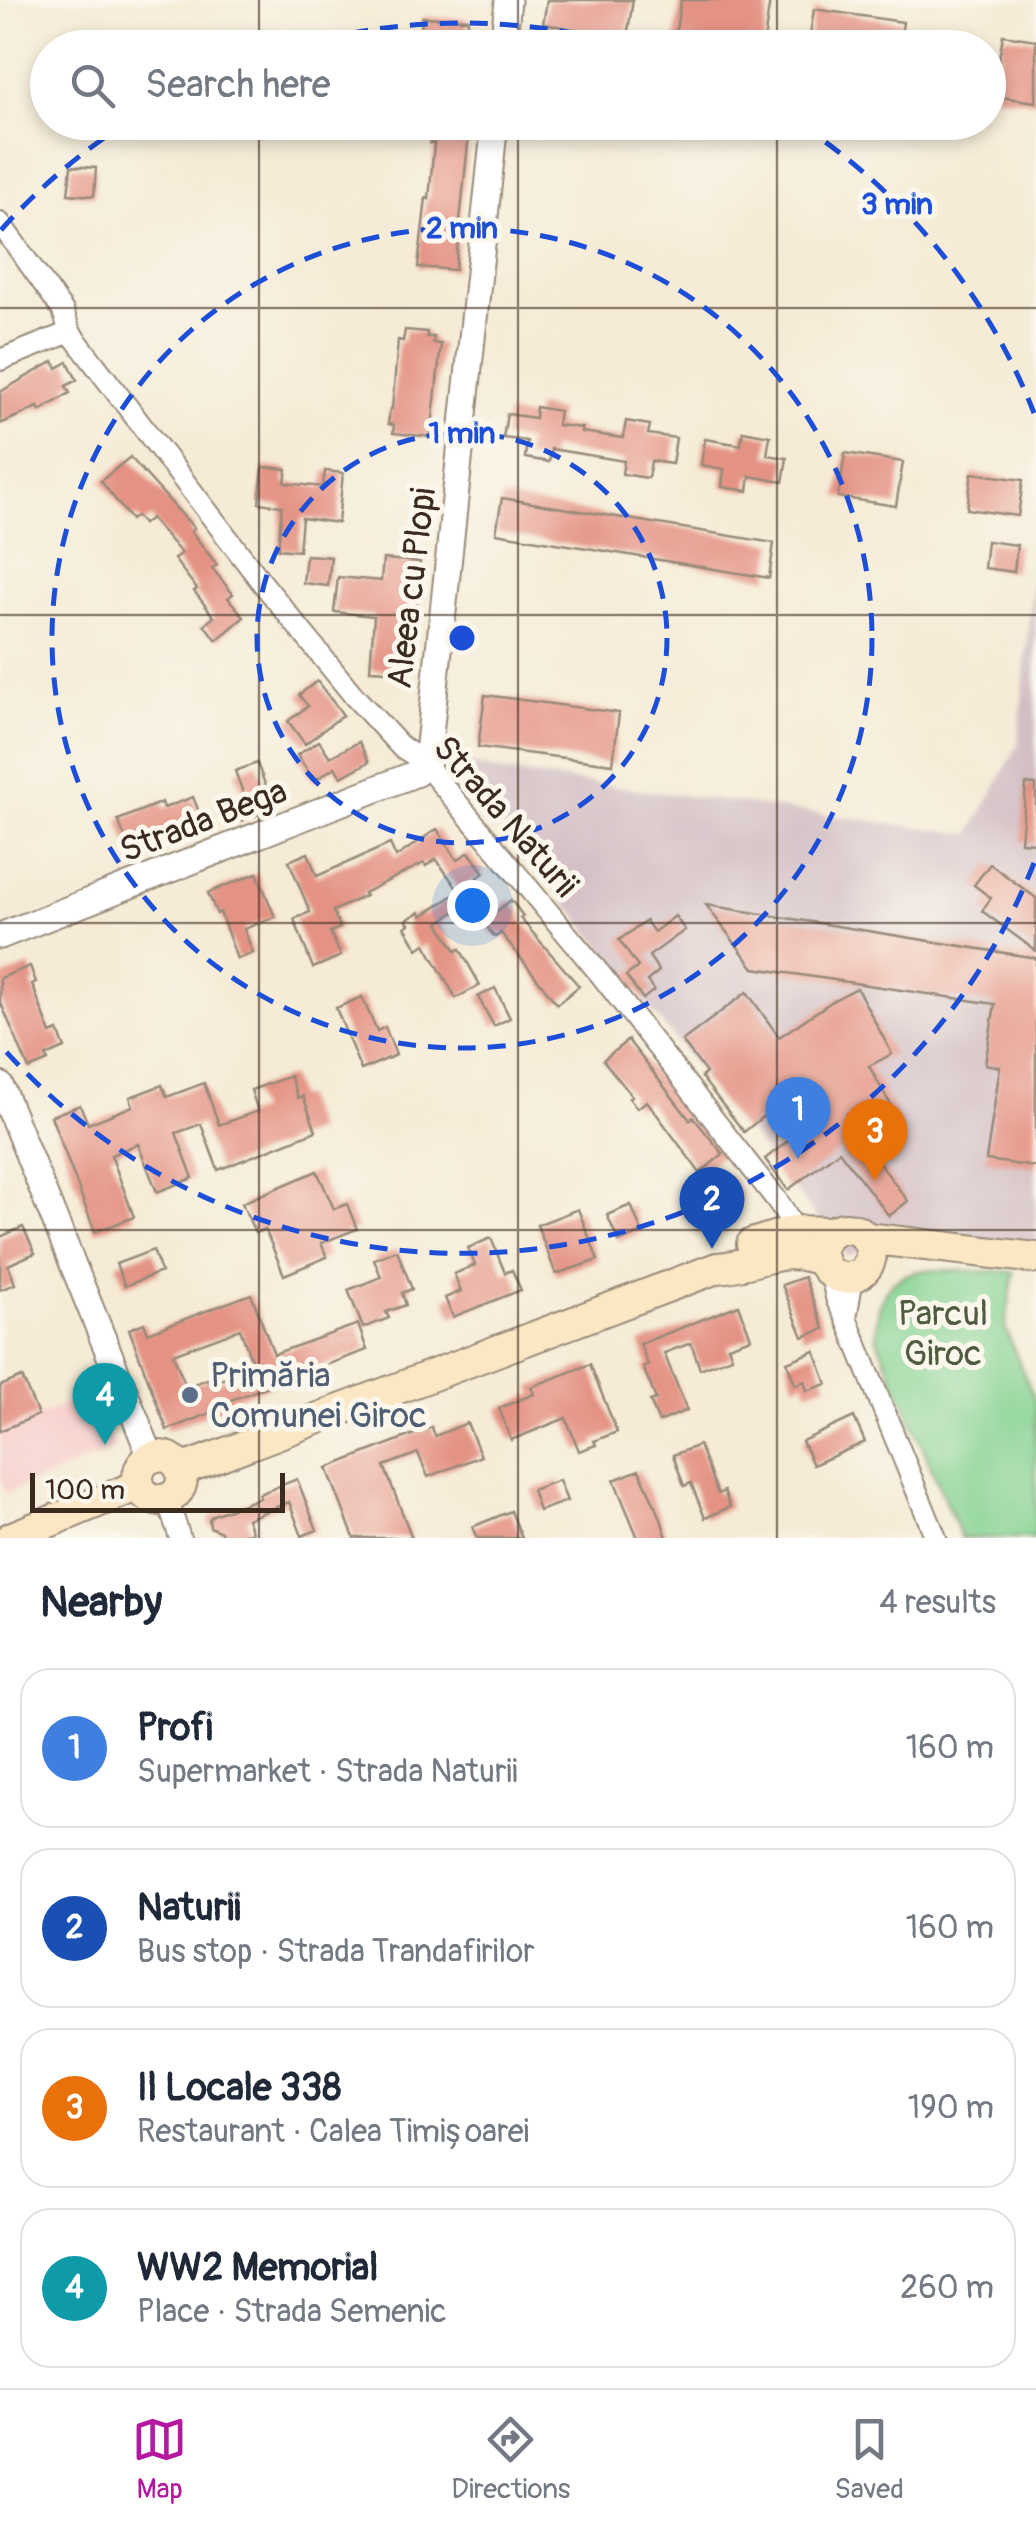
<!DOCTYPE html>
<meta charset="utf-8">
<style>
body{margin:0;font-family:Pangolin,sans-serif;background:#f6f6f7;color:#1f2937}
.scale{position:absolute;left:30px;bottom:25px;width:255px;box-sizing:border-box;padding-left:10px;border:5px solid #3b2a1e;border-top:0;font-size:28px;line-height:35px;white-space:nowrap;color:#3b2a1e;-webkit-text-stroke:8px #fbf7ec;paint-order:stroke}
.you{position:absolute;left:472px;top:905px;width:35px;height:35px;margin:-25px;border:8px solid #fff;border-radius:50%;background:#1a73e8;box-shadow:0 0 0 15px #1a73e833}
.badge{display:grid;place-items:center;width:65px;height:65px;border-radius:50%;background:#b5179e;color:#fff;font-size:32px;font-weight:700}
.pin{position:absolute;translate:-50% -82px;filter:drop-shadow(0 2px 5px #0008)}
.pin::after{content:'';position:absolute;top:52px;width:35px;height:30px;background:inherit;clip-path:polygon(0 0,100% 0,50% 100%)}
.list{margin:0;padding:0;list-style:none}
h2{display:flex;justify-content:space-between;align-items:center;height:130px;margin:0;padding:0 40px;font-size:42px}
h2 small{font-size:32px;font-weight:400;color:#747a83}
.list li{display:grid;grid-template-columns:65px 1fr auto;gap:30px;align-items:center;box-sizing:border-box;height:160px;margin:0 20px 20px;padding:0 20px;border:2px solid #e0e1e3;border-radius:30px}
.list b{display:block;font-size:38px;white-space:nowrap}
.list p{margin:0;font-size:32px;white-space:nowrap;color:#747a83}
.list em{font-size:32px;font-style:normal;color:#747a83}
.icon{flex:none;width:55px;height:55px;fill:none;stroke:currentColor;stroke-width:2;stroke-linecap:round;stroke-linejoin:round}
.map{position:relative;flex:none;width:1036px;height:1538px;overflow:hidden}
.search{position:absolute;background:#fff;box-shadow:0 5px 15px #0003;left:30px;right:30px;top:30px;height:110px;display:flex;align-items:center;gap:25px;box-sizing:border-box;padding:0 35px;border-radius:55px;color:#747a83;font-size:38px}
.sheet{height:850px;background:#fff}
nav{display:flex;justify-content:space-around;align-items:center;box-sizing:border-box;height:140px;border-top:2px solid #e0e1e3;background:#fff;font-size:28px;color:#747a83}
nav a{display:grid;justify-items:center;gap:5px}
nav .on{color:#b5179e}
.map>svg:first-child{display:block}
.built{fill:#f7d0ce}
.industrial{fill:#d2bec4}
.green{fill:#81d190;stroke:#5e7e57;stroke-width:2.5}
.building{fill:#e49283;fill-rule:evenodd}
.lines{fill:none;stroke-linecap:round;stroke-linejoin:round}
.minor-casing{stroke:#988a7a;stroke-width:24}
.tertiary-casing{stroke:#988a7a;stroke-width:29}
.secondary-casing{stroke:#988a7a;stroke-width:34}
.minor{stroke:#fff;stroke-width:20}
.tertiary{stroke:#fff;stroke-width:25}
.secondary{stroke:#fbe7c3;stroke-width:30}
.grid{fill:none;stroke:#3b2a1e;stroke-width:2.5;stroke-opacity:0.55}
.ring{fill:none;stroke:#1d4ed8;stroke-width:5;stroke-dasharray:18 12}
.service-dot{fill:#5c6f8a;stroke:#fbf7ec;stroke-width:4}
.labels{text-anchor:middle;stroke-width:10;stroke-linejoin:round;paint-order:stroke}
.street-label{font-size:35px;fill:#3b2a1e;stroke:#fbf7ec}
.park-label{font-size:35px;fill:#505c40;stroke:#fbf7ec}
.service-label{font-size:35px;fill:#4e5e75;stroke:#fbf7ec;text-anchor:start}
.centre{fill:#1d4ed8;stroke:#fbf7ec;stroke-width:5}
.ring-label{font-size:30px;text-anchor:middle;font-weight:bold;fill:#1d4ed8;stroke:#fbf7ec;stroke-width:10;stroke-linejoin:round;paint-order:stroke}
</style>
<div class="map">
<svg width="1036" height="1538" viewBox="0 0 1036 1538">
<rect width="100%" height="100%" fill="#fbf7ec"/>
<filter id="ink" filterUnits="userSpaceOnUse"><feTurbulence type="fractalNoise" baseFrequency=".01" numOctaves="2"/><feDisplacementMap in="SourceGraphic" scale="20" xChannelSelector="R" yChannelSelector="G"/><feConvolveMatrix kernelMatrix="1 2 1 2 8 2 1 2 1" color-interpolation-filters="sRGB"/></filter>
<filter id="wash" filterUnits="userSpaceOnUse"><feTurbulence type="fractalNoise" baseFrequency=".0048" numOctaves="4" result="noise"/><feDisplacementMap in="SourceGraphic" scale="40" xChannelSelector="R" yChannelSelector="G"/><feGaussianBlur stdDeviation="2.25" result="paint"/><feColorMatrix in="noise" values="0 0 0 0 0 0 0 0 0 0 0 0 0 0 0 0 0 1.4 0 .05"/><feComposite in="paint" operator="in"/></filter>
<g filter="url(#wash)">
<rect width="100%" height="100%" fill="#f5ebd6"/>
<path class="built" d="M92 1394 115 1448 6 1493 0 1477V1432Z"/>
<path class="industrial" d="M1036 540V1248L908 1232 847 1256 452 759 499 771 970 834 1018 745Z"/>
<path class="green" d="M927 1270 1014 1272 1005 1328 1036 1403V1538H961L876 1337C877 1299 884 1275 927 1270Z"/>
<g id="blocks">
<g class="building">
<path d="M547 0H633L627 37 543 24Z"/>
<path d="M681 0H770L763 48H673Z"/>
<path d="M814 9 903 22 899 48H808Z"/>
<path d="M422 17 468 19 467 48H420Z"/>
<path d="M1003 35 1036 40V102L993 96Z"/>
<path d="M431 122 470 124 455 270 418 267 426 198 429 199 434 143H430Z"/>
<path d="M71 166 96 168 94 196 68 194Z"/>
<path d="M405 330 427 332V337H434L433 343 441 344 431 437 393 433 394 425 388 424 390 409H392L398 340 403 341Z"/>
<path d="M54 361 57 368 68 362 77 380 66 386 70 393 40 411 38 407 0 424V392Z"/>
<path d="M536 407 559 411 557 425 582 428 581 432 623 438 626 421 650 425 648 434 676 438 672 464 651 461 648 478 622 474 624 461 600 457 551 449 549 462 525 458 527 441 503 438 507 414 535 418Z"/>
<path d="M743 431 770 436 767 455 787 458 783 482 750 476 748 491 722 487 724 469 701 465 705 439 741 445Z"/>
<path d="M845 453 903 462 896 506 838 497Z"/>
<path d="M130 457 194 528 191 531 217 565 212 568 233 594 228 598 244 617 217 640 204 625 214 617 194 591 197 589 174 559 181 553 151 518 143 524 136 516 131 520 101 481Z"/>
<path d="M263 467 287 469 285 483 323 487 325 471 343 473 338 523 302 518 299 551 278 549 282 506 259 503Z"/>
<path d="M972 473 1023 480 1018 516 967 509Z"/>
<path d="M502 498 774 543 769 578 496 533Z"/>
<path d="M987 541 1017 545 1014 572 984 568Z"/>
<path d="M306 555 331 557 328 586 303 583Z"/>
<path d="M383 559 420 562 416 611H412L407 672 370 670 374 616 334 612 338 577 381 581Z"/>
<path d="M317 681 343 715 305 744 288 721 308 706 299 695Z"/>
<path d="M485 695 619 713 613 764 478 747Z"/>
<path d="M319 741 330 757 359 742 369 762 341 777 335 767 314 781 297 755Z"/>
<path d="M257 763 274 808 236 823 228 804 245 798 235 771Z"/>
<path d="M1026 784 1036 785V843L1021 842Z"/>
<path d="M193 797 207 831 186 840 180 827 129 847 118 820 162 802 164 808Z"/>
<path d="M437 829 457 860 469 852 484 873 459 891 436 859 426 866 424 863 364 893 365 896 333 911 340 928 330 932 341 956 313 968 294 919 310 912 289 861 308 853 317 876 390 844 396 857Z"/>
<path d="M990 864 1036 898V951L982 911 991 898 974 885Z"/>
<path d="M257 873 275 917 244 929 253 953 237 959 220 912 217 914 208 893Z"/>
<path d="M466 887 474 898 439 923 456 951 460 949 480 985 456 998 425 944 418 949 405 927 409 924 406 920 420 912 422 916Z"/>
<path d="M511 900 523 916 520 918 579 986 557 1004 501 933 495 937 483 922Z"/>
<path d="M706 905 1036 958V1167L986 1160 1000 1067 985 1064 995 1004 754 968Z"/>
<path d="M675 916 685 930 649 956 659 971 647 981 654 990 643 999 626 976 638 967 619 940 646 921 654 932Z"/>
<path d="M30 966 36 982 32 984 51 1034 58 1031 65 1048 46 1056 48 1061 29 1069 0 1001V978Z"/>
<path d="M495 988 510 1018 494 1026 478 997Z"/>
<path d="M857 988 892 1054 869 1066 901 1123 867 1147 908 1201 889 1216 839 1151 788 1190 765 1159 798 1133 777 1105 744 1132 701 1077 706 1073 682 1041 747 992 779 1037 834 1000Z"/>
<path d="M362 997 377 1031 385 1027 396 1055 361 1070 336 1008Z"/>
<path d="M628 1040 690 1120 693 1117 723 1154 700 1173 647 1101 637 1108 629 1098 632 1096 603 1060Z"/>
<path d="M290 1076 298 1098 303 1096 316 1131 218 1170 201 1124 176 1133 193 1178 157 1192 138 1144 111 1155 134 1217 95 1232 51 1116 80 1105 88 1124 133 1106 130 1097 162 1085 167 1097 204 1083 219 1125 258 1111 251 1090Z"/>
<path d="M317 1171 334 1209 347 1204 357 1229 321 1243 327 1257 284 1275 265 1229 255 1233 242 1203Z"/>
<path d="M731 1176 741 1197 721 1206 711 1185Z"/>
<path d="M631 1205 642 1232 619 1242 607 1215Z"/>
<path d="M578 1209 598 1260 556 1274 537 1225Z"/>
<path d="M23 1227 35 1253 8 1265 15 1284 0 1290V1237Z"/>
<path d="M491 1238 505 1273 512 1270 521 1290 453 1317 445 1298 461 1291 454 1274 475 1265 468 1248Z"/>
<path d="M153 1250 161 1272 125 1286 116 1264Z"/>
<path d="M397 1250 412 1289 402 1293 406 1305 386 1312 389 1318 363 1328 348 1290 381 1277 374 1259Z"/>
<path d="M804 1277 824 1329 803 1337 782 1285Z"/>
<path d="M251 1294 274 1354 358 1324 367 1350 228 1401V1403L222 1405 223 1408 167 1430 129 1329 144 1323 148 1333ZM240 1329 253 1364 235 1371 236 1374 212 1383 210 1378 186 1387 173 1354Z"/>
<path d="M739 1305 751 1338 728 1346 732 1357 700 1369 691 1343 664 1353 687 1410 659 1422 650 1401 656 1399 643 1367 648 1365 640 1344Z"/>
<path d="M815 1351 827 1384 807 1391 804 1381 795 1385 787 1362Z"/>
<path d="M590 1364 617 1432 594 1441 596 1445 579 1451 566 1418 511 1440 499 1408 534 1394 531 1387Z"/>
<path d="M22 1377 38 1415 0 1431V1386Z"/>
<path d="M854 1417 865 1442 813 1465 802 1441Z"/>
<path d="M467 1423 481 1456 428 1477 418 1453 384 1466 412 1538H354L327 1468 432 1427 435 1436Z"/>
<path d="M699 1445 718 1494 724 1491 730 1507 705 1518 691 1483 684 1486 673 1455Z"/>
<path d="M639 1470 660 1516 667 1538H638L614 1480Z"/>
<path d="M297 1479 317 1530 302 1536 289 1502 247 1519 252 1532 243 1535 244 1538H223L221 1532 210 1527 209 1519 213 1515 260 1498 259 1494Z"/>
<path d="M559 1480 567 1501 539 1511 532 1490Z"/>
<path d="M511 1511 522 1538H477L472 1527Z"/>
</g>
</g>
</g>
<g filter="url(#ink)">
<use href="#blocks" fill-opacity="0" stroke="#988a7a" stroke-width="2.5"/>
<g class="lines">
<defs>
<g id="minor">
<path d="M0 223 63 311 70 332 260 580 354 696 401 747 427 763 434 775 601 975 776 1199 785 1212 799 1240"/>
<path d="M0 360 70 332"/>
<path d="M830 1272 837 1301 846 1318 936 1538"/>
<path d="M846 1318 853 1277"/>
<path d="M167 1499 180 1538"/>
</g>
<g id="tertiary">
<path d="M503 48 508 0"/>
<path d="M0 936 417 773 427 763 495 122"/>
<path d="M0 1085 151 1457"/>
</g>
<g id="secondary">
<circle cx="846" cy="1253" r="25"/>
<path d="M866 1238 1036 1258"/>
<path d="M752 1244 793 1231 833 1232"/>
<circle cx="160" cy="1478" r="22"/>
<path d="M181 1470 717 1268C759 1266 780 1243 823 1261"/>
<path d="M10 1538 139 1485"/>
</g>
</defs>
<use href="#minor" class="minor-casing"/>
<use href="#tertiary" class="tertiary-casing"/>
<use href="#secondary" class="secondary-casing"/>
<use href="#minor" class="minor"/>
<use href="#tertiary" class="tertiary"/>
<use href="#secondary" class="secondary"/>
</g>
</g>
<path class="grid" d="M259 0V48M518 0V48M777 0V48M259 122V1538M518 122V1538M777 122V1538M0 308H1036M0 615H1036M0 923H1036M0 1230H1036"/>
<g class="ring">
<circle cx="462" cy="638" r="205"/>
<circle cx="462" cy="638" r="410"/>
<path d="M1034 863A615 615 0 0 1 1 1046M1 230A615 615 0 0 1 123 125M292 47A615 615 0 0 1 632 47M801 125A615 615 0 0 1 1034 413"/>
</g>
<circle class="service-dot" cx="190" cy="1395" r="10"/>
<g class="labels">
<g class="street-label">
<text transform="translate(411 588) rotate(-83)" y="12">Aleea cu Plopi</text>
<text transform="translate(506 816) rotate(49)" y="12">Strada Naturii</text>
<text transform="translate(203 820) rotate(-21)" y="12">Strada Bega</text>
</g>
<g class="park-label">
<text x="943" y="1325">Parcul<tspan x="943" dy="40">Giroc</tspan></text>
</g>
<g class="service-label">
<text x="210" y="1387">Primăria<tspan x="210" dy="40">Comunei Giroc</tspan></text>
</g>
</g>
<circle cx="462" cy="638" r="15" class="centre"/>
<g class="ring-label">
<text x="897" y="214">3 min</text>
<text x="462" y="238">2 min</text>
<text x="462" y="443">1 min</text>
</g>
</svg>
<div class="scale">100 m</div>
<div class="you"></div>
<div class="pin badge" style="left:798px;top:1159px;background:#3f7fe0">1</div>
<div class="pin badge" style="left:712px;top:1249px;background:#1a4fb4">2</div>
<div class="pin badge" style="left:875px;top:1181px;background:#e8710a">3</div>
<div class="pin badge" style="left:105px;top:1445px;background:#0f9aa8">4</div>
<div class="search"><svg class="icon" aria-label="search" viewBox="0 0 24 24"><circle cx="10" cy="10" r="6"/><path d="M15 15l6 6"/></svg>Search here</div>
</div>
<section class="sheet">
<h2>Nearby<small>4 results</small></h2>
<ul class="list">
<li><span class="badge" style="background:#3f7fe0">1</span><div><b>Profi</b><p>Supermarket · Strada Naturii</p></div><em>160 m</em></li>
<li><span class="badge" style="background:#1a4fb4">2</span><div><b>Naturii</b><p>Bus stop · Strada Trandafirilor</p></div><em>160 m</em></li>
<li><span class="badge" style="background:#e8710a">3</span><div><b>Il Locale 338</b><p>Restaurant · Calea Timișoarei</p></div><em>190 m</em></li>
<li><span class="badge" style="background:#0f9aa8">4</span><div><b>WW2 Memorial</b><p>Place · Strada Semenic</p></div><em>260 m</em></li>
</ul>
</section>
<nav>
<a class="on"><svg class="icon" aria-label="map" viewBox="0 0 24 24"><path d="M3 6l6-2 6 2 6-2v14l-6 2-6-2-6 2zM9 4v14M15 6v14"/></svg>Map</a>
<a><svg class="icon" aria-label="directions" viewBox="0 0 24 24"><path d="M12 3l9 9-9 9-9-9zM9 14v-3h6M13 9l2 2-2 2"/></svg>Directions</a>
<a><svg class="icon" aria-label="saved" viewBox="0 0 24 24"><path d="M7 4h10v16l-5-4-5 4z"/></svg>Saved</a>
</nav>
